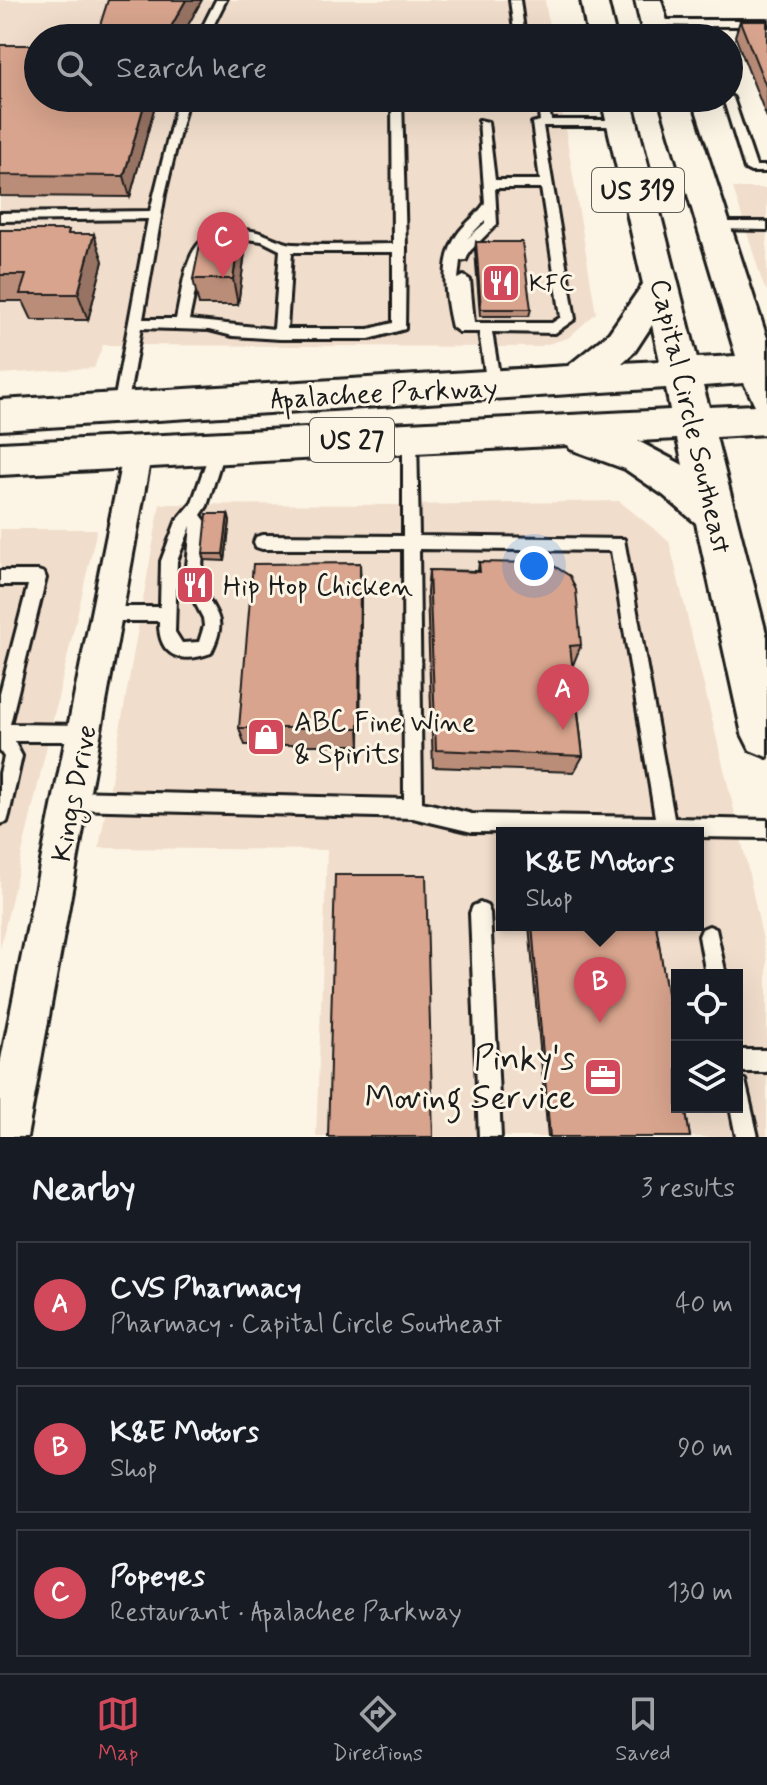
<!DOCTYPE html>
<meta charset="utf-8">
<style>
body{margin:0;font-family:Mynerve,sans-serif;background:#242831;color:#f1f3f6}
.controls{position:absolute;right:24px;bottom:24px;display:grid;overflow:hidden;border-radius:0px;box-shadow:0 8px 32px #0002}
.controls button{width:72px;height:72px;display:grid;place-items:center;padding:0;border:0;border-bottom:2px solid #363941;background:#171b24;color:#f1f3f6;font:40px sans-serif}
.you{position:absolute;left:534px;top:566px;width:28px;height:28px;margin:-20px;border:6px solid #fff;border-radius:50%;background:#1a73e8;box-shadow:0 0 0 12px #1a73e833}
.badge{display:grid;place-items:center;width:52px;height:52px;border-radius:50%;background:#d1495b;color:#fff;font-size:26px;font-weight:700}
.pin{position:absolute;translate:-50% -66px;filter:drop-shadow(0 2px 4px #0008)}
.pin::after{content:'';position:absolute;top:42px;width:28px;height:24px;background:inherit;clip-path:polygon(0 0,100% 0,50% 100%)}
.popup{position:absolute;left:496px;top:827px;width:208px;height:104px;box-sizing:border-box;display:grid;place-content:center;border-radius:0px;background:#171b24;filter:drop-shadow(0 2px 6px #0005);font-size:26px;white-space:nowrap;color:#9ea1a6}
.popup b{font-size:30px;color:#f1f3f6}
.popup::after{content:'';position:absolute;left:50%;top:100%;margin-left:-16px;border:16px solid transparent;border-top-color:#171b24}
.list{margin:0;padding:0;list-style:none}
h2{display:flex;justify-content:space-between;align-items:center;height:104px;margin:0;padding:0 32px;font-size:34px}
h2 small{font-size:26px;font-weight:400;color:#9ea1a6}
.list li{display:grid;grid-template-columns:52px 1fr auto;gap:24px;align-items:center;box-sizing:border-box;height:128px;margin:0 16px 16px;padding:0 16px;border:2px solid #363941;border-radius:0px}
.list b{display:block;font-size:30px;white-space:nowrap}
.list p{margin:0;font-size:26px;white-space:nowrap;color:#9ea1a6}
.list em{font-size:26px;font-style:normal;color:#9ea1a6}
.icon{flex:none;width:44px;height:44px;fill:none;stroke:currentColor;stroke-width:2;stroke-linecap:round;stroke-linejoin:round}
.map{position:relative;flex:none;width:767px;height:1137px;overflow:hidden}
.search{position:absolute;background:#171b24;box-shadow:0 8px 32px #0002;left:24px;right:24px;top:24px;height:88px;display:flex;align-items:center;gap:20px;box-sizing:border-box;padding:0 28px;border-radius:44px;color:#9ea1a6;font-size:30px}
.sheet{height:536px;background:#171b24}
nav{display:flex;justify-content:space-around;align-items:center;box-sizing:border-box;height:112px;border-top:2px solid #363941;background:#171b24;font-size:22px;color:#9ea1a6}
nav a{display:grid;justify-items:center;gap:4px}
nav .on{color:#d1495b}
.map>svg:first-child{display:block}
.built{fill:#f1ddcb;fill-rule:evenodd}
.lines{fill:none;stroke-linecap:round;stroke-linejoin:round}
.lane-casing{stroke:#1c1c1c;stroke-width:6}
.street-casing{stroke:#1c1c1c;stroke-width:6}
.primary-casing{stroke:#1c1c1c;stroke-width:6}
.lane{fill:#fcf5e5;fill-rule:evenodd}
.street{fill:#fcf5e5;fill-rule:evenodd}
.primary{fill:#fcf5e5;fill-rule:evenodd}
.wall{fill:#ba8d79;stroke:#1c1c1c;stroke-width:2}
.shaded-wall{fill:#977363;stroke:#1c1c1c;stroke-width:2}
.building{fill:#d8a48d;stroke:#1c1c1c;stroke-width:2}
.labels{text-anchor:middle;stroke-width:6;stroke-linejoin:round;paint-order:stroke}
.far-poi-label{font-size:24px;fill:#1c1c1c;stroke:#fcf5e5;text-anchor:start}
.shield{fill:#fcf5e5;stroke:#5f5d58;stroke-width:2}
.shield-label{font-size:26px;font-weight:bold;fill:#1c1c1c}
.street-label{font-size:28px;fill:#1c1c1c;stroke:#fcf5e5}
.poi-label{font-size:28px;fill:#1c1c1c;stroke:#fcf5e5;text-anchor:start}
.near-poi-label{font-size:34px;fill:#1c1c1c;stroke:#fcf5e5;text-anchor:end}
</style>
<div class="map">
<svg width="767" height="1137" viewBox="0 0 767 1137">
<rect width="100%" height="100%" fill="#fcf5e5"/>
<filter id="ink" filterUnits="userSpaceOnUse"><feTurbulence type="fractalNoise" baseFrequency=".0125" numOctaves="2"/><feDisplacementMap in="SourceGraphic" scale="16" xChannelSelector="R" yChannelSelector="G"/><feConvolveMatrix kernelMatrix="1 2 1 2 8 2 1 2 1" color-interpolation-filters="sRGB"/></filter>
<g filter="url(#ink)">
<g class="built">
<path d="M0 0H545L551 38H38V98H560L596 313 568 338 537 347 103 345 94 368 0 374Z"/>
<path d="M733 188H767V291L763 284Z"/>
<path d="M619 501 669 541 746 860 767 960V1137H316L327 850 99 848 160 504 411 505ZM502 833H698V925H502ZM677 975H737V1107H677Z"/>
<path d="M0 529H97L0 949Z"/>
</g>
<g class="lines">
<defs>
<g id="lane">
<path d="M216 0H226L207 38H197Z"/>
<path d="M510 0H520L525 38H515Z"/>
<path d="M654 20H767V26H710L713 38H703L700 26 651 25 649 23Z"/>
<path d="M729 95 733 98 756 166H767V172H751L745 169 723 98H729Z"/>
<path d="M178 98H188L165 194 143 319H176C187 270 184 221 252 231 266 233 280 243 293 244 326 246 360 244 393 244L392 98H402L406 248 405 329 369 339H280L233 336 209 330 141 328 127 408 120 413 115 412 113 408 148 219 0 221V213L150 211ZM239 238 262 241 280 250 274 329 189 320 203 253 218 241ZM292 252H393V323L369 329H287Z"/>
<path d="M537 98H547L551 120H622L627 123 622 126H543L575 319 555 333 492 332 501 386 494 391 487 386 479 332H459L452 327C445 297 439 259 459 232 467 222 478 214 485 203L479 120 488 122 495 180H540L532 123 540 121ZM495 188H541L561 317 552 323H474L470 280 464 276 458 279 460 261 466 260 470 251 497 224ZM485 220V223L467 239Z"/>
<path d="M715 222H767V230L711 229 709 226Z"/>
<path d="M410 431 417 437 419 536 624 539 674 818 767 820V838L698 837V833L472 832 413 818 71 809 64 807 62 800 64 793 71 791 404 799 403 549H262L256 547 254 542 256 537 262 535 403 536V437ZM419 549 611 551 655 817 472 814 422 802Z"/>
<path d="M219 439 226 445 207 506 201 515 207 523C205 542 200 563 203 581 210 617 231 611 211 653 181 664 158 657 159 621H108L102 619 100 614 102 609 108 607H160L161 561 176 522 192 503 212 445ZM191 526 186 576 191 595 203 618 204 626 199 642 182 643 175 632 177 561Z"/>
<path d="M0 571H38L44 573 46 578 10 724 85 725 91 727 94 733 91 739 85 741H14L22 756 9 815 7 822 0 824V773L4 757 0 751V693L28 585H0Z"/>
<path d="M480 903 487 906 490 913 501 1137H479L470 913 473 906Z"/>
<path d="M709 926 716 929 726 975H706L699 936 702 929Z"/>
<rect x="737" y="1050" width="30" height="22"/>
<path d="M737 1077 745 1080 758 1137H736L730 1107H737Z"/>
</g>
<path id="street" d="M138 439 148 442 152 450 27 1137H0V1064L124 450 128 442Z"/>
<g id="primary">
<path d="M581 0H607L616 38H588Z"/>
<path d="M635 0H661L672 38H644Z"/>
<path d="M601 98H631L697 358 736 356 659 98H689L767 338V434L716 437 767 637V757L750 750 742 734 696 523 663 495 625 469 570 449 568 445 0 475V443L670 410 666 388 0 430V400L568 366 609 333 643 284ZM652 325 660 361 622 363 635 351ZM744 383 755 405 709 407 703 386ZM677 439 683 465 638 441Z"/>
</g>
</defs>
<use href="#lane" class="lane-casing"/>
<use href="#street" class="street-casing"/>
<use href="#primary" class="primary-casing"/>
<use href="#lane" class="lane"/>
<use href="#street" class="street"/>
<use href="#primary" class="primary"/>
</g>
<g class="wall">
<path d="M740 21H767V118L735 36Z"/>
<path d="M0 45 157 98 130 197 0 196Z"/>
<path d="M0 230 70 234 103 261 88 320H32L23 301H0Z"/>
<path d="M476 242 531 309 529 316H480L475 250Z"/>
<path d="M245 252 238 305H199L193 279Z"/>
<path d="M228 514 230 521 225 561 205 560 203 554Z"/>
<path d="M479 562 581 645 573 665 583 756 574 772 433 767 427 592 429 570 478 571Z"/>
<path d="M361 585 360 745H245L239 728Z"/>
<path d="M529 925H656L690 1137H548Z"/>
</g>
<g class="shaded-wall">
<path d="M186 0H202L181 38H167L168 32Z"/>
<path d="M146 98H157L130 197 124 176Z"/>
<path d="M241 225 245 252 238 305 233 279Z"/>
<path d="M94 234 103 261 88 320 78 294Z"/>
<path d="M228 514 230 521 225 561 223 554Z"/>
<path d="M360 563 361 585 360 745 359 728Z"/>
</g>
<g class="building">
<path d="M108 0H186L168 32 167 38H96Z"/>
<path d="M740 21H767V89Z"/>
<path d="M0 45H38V98H146L124 176 0 175Z"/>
<path d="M204 225H241L233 279H193Z"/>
<path d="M0 230H69L68 234H94L78 294H20L26 275H0Z"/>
<path d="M476 242H522L531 309H481Z"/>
<path d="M207 514H228L223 554H203Z"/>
<path d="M479 562 539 563 554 566 570 576 576 590 581 645 570 646 583 756 436 750 429 570 480 572Z"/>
<path d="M360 563 359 728H239L253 564Z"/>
<path d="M335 875H426L433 1137H328Z"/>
<path d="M532 925H656L677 1055V1107H685L690 1137H550Z"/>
</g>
</g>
<defs>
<symbol id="restaurant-square" viewBox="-11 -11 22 22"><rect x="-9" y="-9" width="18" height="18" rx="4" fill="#d1495b" stroke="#fcf5e5"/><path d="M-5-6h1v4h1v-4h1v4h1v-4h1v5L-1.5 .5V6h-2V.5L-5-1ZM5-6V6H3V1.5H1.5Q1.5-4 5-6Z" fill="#fff"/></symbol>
<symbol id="shop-square" viewBox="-11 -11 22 22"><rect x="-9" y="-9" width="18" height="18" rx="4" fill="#d1495b" stroke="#fcf5e5"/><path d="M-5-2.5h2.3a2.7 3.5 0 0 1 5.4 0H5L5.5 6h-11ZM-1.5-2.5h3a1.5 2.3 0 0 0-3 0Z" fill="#fff"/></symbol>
<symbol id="office-square" viewBox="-11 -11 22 22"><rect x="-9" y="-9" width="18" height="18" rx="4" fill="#d1495b" stroke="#fcf5e5"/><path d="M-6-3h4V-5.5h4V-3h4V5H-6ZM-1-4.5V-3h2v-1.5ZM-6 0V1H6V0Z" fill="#fff"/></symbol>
</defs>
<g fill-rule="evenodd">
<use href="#restaurant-square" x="479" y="261" width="44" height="44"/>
<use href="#restaurant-square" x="173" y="563" width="44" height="44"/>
<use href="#shop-square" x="244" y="715" width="44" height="44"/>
<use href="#office-square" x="581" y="1055" width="44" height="44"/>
</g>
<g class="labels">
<g class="far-poi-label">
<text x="529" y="291">KFC</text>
</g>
<g class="shield">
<rect x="592" y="168" width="92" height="44" rx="6"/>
<rect x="310" y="418" width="84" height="44" rx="6"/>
</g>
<g class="shield-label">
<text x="638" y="199">US 319</text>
<text x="352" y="449">US 27</text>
</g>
<g class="street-label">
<text transform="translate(384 392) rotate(-3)" y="10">Apalachee Parkway</text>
<text transform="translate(692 416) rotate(77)" y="10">Capital Circle Southeast</text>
<text transform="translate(73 793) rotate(-79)" y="10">Kings Drive</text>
</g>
<g class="poi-label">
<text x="223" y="595">Hip Hop Chicken</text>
<text x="294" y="731">ABC Fine Wine<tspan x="294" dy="32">&amp; Spirits</tspan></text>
</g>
<g class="near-poi-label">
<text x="575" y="1069">Pinky's<tspan x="575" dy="39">Moving Service</tspan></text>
</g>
</g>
</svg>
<div class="controls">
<button><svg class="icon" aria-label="locate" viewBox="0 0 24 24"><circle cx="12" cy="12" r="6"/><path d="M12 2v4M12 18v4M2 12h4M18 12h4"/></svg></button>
<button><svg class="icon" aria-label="layers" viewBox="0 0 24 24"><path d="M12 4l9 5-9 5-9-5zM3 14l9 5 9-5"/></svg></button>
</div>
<div class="you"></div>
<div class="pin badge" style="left:563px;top:730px">A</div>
<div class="pin badge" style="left:600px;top:1023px">B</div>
<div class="popup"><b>K&amp;E Motors</b>Shop</div>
<div class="pin badge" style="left:223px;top:278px">C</div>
<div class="search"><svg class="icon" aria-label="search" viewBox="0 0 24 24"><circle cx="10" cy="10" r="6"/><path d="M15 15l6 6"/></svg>Search here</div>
</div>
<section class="sheet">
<h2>Nearby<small>3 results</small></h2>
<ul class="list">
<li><span class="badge">A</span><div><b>CVS Pharmacy</b><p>Pharmacy · Capital Circle Southeast</p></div><em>40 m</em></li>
<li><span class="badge">B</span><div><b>K&amp;E Motors</b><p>Shop</p></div><em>90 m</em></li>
<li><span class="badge">C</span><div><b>Popeyes</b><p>Restaurant · Apalachee Parkway</p></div><em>130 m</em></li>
</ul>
</section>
<nav>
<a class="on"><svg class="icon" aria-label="map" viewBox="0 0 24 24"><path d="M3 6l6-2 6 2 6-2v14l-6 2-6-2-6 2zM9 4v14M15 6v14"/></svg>Map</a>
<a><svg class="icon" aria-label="directions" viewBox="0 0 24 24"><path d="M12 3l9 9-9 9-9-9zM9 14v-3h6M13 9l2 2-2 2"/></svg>Directions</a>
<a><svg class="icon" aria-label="saved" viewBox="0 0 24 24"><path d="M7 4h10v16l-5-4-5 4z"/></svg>Saved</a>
</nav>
